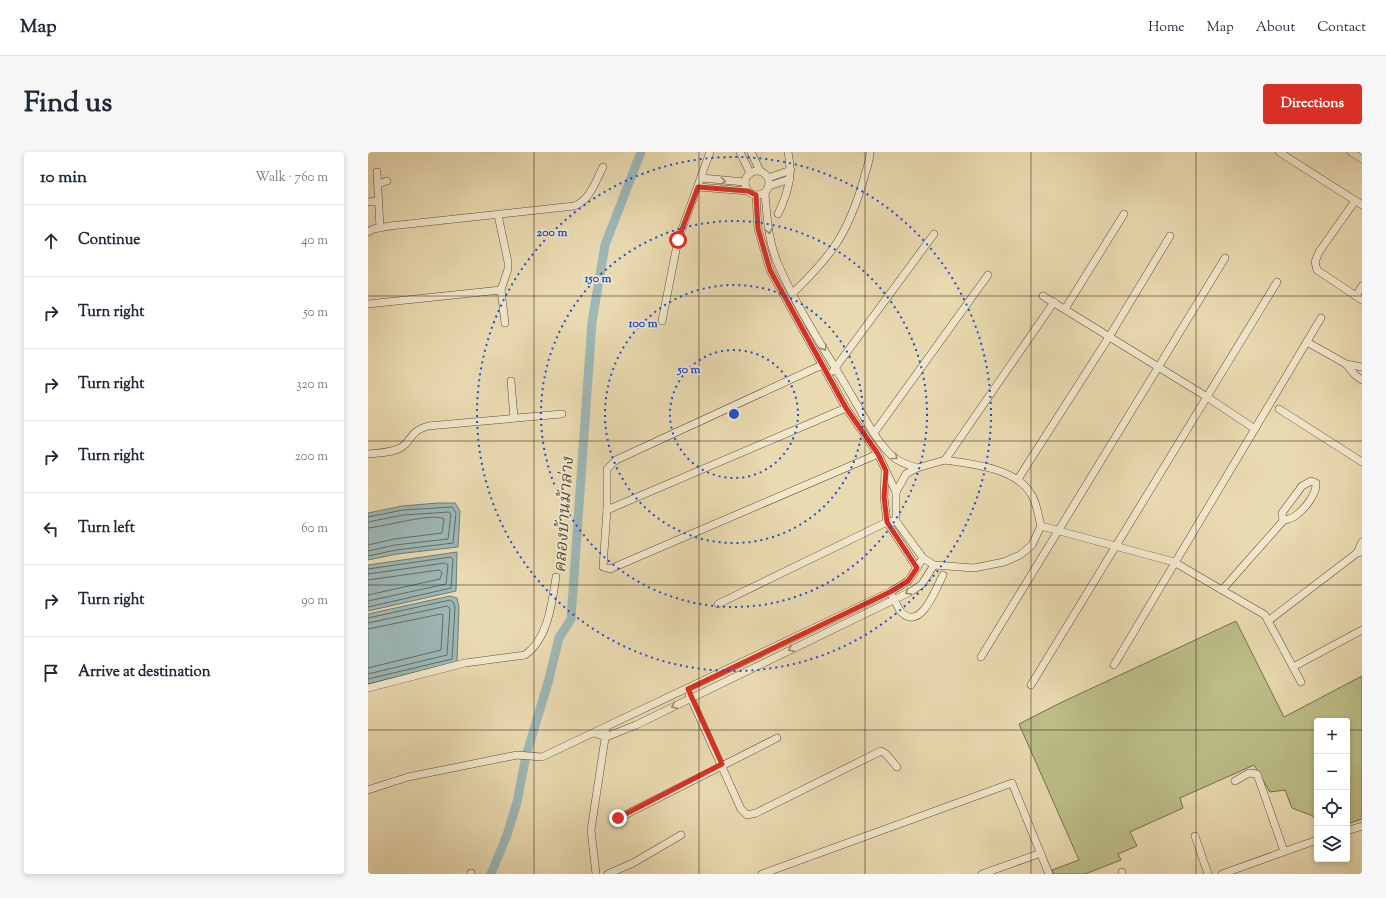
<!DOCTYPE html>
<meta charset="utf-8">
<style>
body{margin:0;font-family:"Sorts Mill Goudy","Noto Serif Thai",serif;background:#f6f6f7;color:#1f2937}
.controls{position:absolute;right:12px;bottom:12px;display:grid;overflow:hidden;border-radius:4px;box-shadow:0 2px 6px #0003}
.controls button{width:36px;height:36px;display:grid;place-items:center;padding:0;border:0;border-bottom:1px solid #e0e1e3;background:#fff;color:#1f2937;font:20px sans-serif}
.stop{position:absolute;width:12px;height:12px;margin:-9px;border:3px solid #d93025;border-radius:50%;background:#fff}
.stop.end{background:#d93025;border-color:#fff;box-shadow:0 1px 4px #0008}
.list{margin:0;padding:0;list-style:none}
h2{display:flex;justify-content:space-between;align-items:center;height:52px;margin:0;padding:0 16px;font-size:17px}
h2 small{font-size:13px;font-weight:400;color:#747a83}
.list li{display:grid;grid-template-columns:26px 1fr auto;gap:12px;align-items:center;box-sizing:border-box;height:72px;padding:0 16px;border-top:1px solid #e0e1e3}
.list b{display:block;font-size:15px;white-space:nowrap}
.list em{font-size:13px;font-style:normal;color:#747a83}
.icon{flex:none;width:22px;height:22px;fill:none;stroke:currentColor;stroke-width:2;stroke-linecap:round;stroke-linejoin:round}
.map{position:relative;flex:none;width:994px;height:722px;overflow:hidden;border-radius:4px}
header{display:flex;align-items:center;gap:24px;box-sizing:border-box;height:56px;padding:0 20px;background:#fff;border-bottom:1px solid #e0e1e3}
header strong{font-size:19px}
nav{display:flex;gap:22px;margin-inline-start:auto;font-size:14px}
.intro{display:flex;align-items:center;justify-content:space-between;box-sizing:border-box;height:96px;padding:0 24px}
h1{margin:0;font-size:28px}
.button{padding:10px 18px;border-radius:4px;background:#d93025;color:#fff;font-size:14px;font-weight:700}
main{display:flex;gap:24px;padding:0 24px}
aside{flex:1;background:#fff;border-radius:4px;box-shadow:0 2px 6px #0003}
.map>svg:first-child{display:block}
.green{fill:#bcbe88;stroke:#76704a}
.water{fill:#9db8b7;stroke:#727c73}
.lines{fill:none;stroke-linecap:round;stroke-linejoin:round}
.shore{stroke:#676c62;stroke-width:1}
.canal{stroke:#9db8b7;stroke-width:9}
.minor-casing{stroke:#5f4f35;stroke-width:8}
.minor{stroke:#f1e7cc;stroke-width:7}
.oneway{stroke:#9b8e76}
.route{stroke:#d93025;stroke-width:5}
.grid{fill:none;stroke:#31210c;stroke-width:1;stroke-opacity:0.55}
.ring{fill:none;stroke:#1d4ed8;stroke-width:2;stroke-dasharray:2 4}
.labels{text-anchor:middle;stroke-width:3.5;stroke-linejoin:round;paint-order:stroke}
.water-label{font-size:17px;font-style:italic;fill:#514e3f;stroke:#f1e7cc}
.centre{fill:#1d4ed8;stroke:#f1e7cc;stroke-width:2}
.ring-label{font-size:12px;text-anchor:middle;font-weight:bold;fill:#1d4ed8;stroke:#f1e7cc;stroke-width:3.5;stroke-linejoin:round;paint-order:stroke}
</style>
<header>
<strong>Map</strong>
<nav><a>Home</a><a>Map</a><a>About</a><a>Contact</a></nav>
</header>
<div class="intro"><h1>Find us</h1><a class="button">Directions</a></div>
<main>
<aside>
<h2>10 min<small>Walk · 760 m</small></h2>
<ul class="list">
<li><svg class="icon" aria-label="ahead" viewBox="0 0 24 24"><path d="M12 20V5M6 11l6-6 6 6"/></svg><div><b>Continue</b></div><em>40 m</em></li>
<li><svg class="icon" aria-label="right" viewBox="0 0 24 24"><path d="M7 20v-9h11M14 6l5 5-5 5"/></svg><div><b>Turn right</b></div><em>50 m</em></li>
<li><svg class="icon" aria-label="right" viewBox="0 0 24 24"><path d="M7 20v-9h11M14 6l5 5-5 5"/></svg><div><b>Turn right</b></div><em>320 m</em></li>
<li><svg class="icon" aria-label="right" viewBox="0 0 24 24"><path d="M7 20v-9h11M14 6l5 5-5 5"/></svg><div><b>Turn right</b></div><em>200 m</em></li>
<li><svg class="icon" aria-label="left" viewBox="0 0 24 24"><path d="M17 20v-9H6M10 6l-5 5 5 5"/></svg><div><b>Turn left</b></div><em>60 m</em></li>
<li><svg class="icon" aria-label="right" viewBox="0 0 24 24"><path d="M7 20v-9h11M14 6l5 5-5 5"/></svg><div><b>Turn right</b></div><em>90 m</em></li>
<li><svg class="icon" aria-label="arrive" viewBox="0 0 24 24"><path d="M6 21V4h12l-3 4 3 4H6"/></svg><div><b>Arrive at destination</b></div></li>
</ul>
</aside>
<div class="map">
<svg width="994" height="722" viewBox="0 0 994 722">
<rect width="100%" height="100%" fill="#eadab1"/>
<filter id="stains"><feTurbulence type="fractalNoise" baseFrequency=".005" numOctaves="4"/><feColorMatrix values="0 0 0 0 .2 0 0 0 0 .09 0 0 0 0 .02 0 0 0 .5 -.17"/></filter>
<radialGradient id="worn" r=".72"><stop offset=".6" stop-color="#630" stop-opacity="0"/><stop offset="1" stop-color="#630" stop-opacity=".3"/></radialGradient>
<path class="green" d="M868 469 916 565 994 524V667L979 672V569H949V671L945 664 924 656 917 638 902 640 886 613 812 646 815 656 762 680 769 694 750 702 753 708 717 722H686L684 718 711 708 651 572 692 551Z"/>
<g class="water">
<path d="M70 351H87L92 359 90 395 29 402 0 408V361L34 354Z"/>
<path d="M89 400 88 439 0 459V413Z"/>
<path d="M82 444 89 446 91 455 89 510 0 532V462Z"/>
</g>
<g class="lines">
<g class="shore">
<path d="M0 365 35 358 84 355 88 361 85 391 28 398 0 404"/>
<path d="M0 370 35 363 81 360 83 362 80 387 27 393 0 399"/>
<path d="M0 376C15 375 66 360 76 367L74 381 26 387 0 393"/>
<path d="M0 417 83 405 85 407 83 436 0 455"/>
<path d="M0 422 77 411 80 413 78 432 0 449"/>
<path d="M0 428 71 418 74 420 72 427 0 443"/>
<path d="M0 466 82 448 85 450 87 455 84 507 0 527"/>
<path d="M0 471 79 454 82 456 79 503 0 522"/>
<path d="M0 477 73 462 75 463 73 498 0 516"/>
</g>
<path class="canal" d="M123 722 139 683 149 650 158 604 181 527 191 486 203 467 224 170 237 93 273 0"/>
<defs>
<g id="minor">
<path d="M372 0 382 21"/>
<path d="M383 0 392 19"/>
<path d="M911 0 994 53"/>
<path d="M983 0 994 7"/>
<circle cx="389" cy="31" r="12"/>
<path d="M9 20 12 76"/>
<path d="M333 26 377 30"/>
<path d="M400 26 423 18"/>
<path d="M10 32 19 29"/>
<path d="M401 34 422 27"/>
<path d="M330 35 380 39"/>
<path d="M397 41C399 65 400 89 410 112 429 156 457 198 481 239 494 260 505 285 523 303 530 310 540 313 549 316"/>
<path d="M388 43 390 77 402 118 478 256 510 302 528 340"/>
<path d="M987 49 951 100 947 110 949 118 994 148"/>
<path d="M0 50 10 49"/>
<path d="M410 62C420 41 425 23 420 0"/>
<path d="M130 63 140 110V117L133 138 137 171"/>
<path d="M0 80 5 77 22 74 206 54C222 49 228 28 235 15"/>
<path d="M425 141C464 103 479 83 495 30 497 20 502 10 502 0"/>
<path d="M675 144 839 245 887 277"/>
<path d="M988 144 994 134"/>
<path d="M0 152 133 138"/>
<path d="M697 157 756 62"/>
<path d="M294 169 310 88 342 0"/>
<path d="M939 190 978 212 987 223 994 228"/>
<path d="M978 212 994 215"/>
<path d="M454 213 248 308 239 317V358L235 415 242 417 510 302"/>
<path d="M465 219 566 82"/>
<path d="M143 229 146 266"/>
<path d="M911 257 994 310"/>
<path d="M506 281 620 123"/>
<path d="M0 302C11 301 24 301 34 295 45 287 41 280 60 274L194 262"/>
<path d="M577 308C604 312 648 316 663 342 669 350 670 364 673 374L664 393 652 403 636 410 606 416 566 413 555 406 528 369V340L538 322 549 316Z"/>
<path d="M577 308 686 150"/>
<path d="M517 320 516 345 519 370 549 416"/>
<path d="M650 327 741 185 802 84"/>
<path d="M239 358 478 256"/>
<path d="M673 374 806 410 897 463 933 530"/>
<path d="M989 401 994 390"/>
<path d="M854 438 915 369C918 367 924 367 927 364 936 358 949 342 948 331L943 329 934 334 914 361 915 369"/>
<path d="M524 444C528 449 529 455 533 460 553 480 568 436 575 423"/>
<path d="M350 452 519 370 528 369"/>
<path d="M900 469 989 401 994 400"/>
<path d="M613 505 857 106"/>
<path d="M746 513 953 166"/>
<path d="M925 515 994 478"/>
<path d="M663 533 909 130"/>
<path d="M0 536 97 511 157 503C180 487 184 451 188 425"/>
<path d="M321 542 373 657 379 663 388 661 513 599 518 602 529 615"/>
<path d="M226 581 238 585 268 573 544 439 554 432 566 413"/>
<path d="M867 629 881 621 889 622 916 699"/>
<path d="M0 638 40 625 149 603 174 605 522 440 540 429 555 406"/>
<path d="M251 666 409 586"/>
<path d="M979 679 994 674"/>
<path d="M827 684 840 722"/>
<path d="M754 720V722"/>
<path d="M103 722V721"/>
<path d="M228 722 223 678 238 580"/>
<path d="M240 722 265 711 313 683"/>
<path d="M394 722 644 631 681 722"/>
<path d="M614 722 673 701"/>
<path d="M854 722 949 688"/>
</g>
</defs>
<use href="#minor" class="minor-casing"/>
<use href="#minor" class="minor"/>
</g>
<defs><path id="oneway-chevron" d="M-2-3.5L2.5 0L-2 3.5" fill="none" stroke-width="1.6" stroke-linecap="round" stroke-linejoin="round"/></defs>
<g class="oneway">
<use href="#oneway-chevron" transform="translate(355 29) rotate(5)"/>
<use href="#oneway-chevron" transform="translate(401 79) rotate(77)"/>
<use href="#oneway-chevron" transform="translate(456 196) rotate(60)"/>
<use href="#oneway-chevron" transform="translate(527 305) rotate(38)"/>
<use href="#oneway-chevron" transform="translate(540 440) rotate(152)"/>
<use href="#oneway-chevron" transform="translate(423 497) rotate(154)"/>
<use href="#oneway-chevron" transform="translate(306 554) rotate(154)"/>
</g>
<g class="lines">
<path class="route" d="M250 666 354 612 320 537 522 440 540 429 549 416 519 370 516 345 518 319 510 302 478 256 402 118 390 77 388 43 380 39 330 35 310 88"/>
</g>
<path class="grid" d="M166 0V722M331 0V722M497 0V722M663 0V722M828 0V722M0 144H994M0 289H994M0 433H994M0 578H949M979 578H994"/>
<g class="ring">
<circle cx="366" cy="262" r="64"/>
<circle cx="366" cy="262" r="129"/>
<circle cx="366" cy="262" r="193"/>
<circle cx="366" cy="262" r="257"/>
</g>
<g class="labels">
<g class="water-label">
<text transform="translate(195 363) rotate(-86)" y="6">คลองบ้านม้าล่าง</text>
</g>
</g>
<circle cx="366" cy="262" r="6" class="centre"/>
<g class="ring-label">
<text x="184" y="84">200 m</text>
<text x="230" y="130">150 m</text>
<text x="275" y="175">100 m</text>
<text x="321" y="221">50 m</text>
</g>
<rect width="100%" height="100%" filter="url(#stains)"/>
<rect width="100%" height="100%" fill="url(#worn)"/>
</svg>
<div class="controls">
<button>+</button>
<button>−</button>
<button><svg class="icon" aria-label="locate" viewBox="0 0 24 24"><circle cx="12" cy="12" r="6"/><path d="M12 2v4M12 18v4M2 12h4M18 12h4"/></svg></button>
<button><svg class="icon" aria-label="layers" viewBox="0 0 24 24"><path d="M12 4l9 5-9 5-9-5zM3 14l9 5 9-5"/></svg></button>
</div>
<div class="stop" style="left:310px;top:88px"></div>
<div class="stop end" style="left:250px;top:666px"></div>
</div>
</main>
